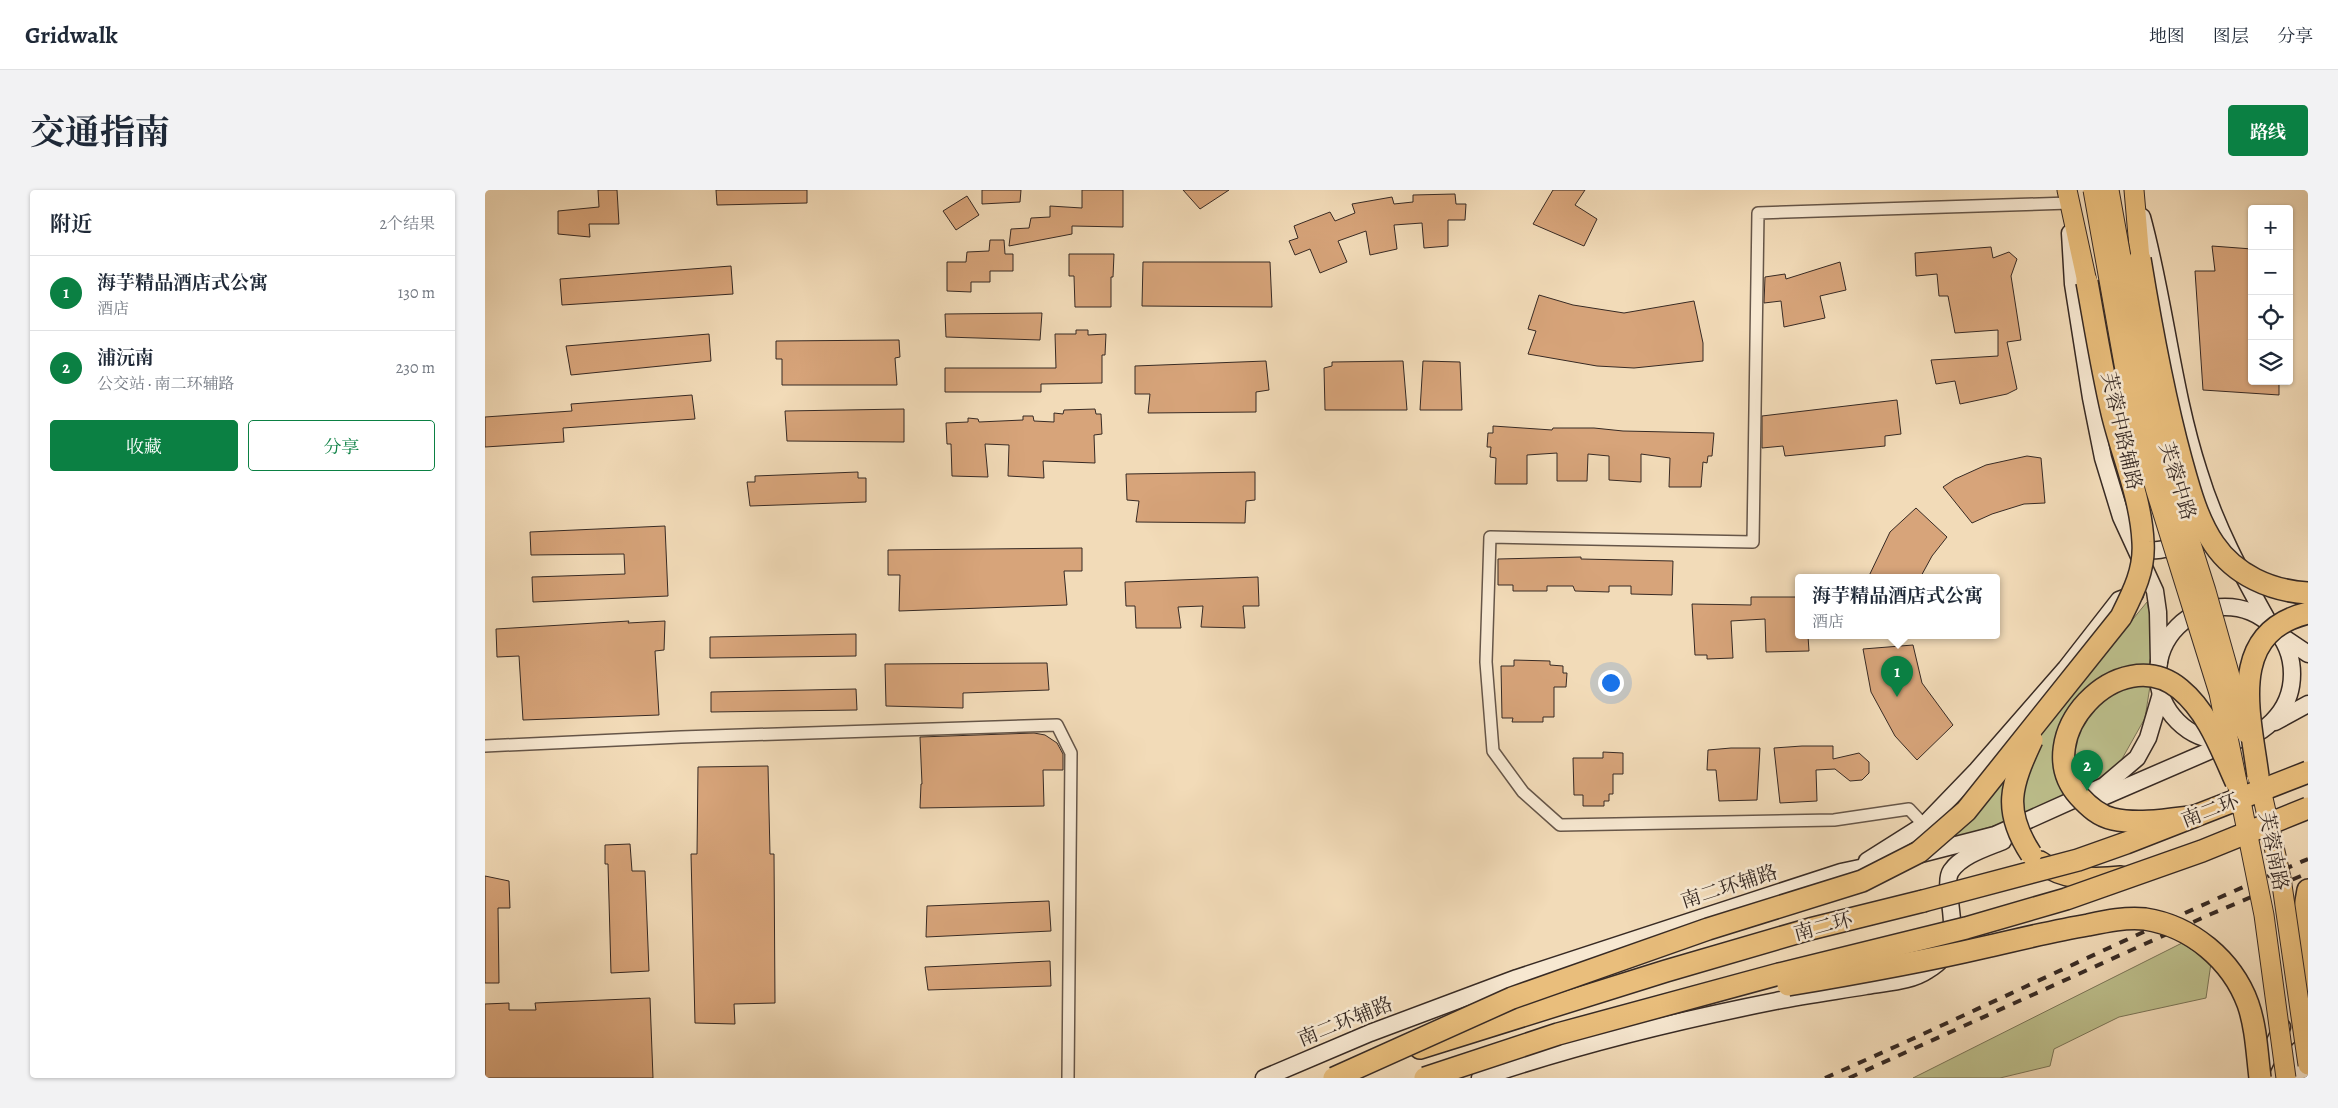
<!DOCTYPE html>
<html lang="zh">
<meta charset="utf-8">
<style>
body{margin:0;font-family:Alegreya,"Noto Serif SC",serif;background:#f2f2f3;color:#1f2937}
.controls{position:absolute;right:15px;top:15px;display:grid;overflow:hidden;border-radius:5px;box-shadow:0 1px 4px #0004}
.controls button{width:45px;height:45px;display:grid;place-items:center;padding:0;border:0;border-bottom:1px solid #e0e1e3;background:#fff;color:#1f2937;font:25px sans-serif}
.you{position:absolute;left:1125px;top:492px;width:18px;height:18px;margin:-12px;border:4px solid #fff;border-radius:50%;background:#1a73e8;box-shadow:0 0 0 8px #1a73e833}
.badge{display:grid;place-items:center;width:32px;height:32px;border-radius:50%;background:#0b8043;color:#fff;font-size:16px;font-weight:700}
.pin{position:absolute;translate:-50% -41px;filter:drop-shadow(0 1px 2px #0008)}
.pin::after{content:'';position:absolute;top:26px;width:18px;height:15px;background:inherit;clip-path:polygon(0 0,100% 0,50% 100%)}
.popup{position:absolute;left:1310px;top:384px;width:205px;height:65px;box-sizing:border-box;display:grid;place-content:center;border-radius:5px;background:#fff;filter:drop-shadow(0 1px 4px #0005);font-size:16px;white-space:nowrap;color:#747a83}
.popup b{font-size:19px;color:#1f2937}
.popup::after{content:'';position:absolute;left:50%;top:100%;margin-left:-10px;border:10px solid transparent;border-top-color:#fff}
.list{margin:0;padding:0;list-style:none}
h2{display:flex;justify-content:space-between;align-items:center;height:65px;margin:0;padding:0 20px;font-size:21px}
h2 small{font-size:16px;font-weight:400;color:#747a83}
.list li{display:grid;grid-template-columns:32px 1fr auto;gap:15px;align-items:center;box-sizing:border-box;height:75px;padding:0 20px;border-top:1px solid #e0e1e3}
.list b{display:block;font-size:19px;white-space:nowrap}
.list p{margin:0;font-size:16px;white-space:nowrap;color:#747a83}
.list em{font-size:16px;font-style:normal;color:#747a83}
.actions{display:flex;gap:10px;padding:15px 20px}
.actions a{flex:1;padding:11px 0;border:1px solid #0b8043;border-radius:5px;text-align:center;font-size:18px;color:#0b8043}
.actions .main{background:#0b8043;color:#fff}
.icon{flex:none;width:28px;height:28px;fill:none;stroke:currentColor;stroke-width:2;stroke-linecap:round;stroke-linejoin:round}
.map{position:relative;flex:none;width:1823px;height:888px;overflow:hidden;border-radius:5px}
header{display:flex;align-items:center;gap:30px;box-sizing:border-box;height:70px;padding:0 25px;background:#fff;border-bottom:1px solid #e0e1e3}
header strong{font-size:24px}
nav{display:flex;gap:28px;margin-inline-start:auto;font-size:18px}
.intro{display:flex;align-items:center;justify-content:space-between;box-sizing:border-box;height:120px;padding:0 30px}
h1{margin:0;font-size:35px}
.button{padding:12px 22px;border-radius:5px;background:#0b8043;color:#fff;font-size:18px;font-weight:700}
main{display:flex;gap:30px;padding:0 30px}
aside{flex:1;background:#fff;border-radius:5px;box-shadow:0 1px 4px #0004}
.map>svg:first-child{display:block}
.green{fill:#bdc08d;stroke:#7a7558}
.building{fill:#d7a47a;stroke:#372a24}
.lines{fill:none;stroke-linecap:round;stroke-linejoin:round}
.street-casing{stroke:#665649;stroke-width:14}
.secondary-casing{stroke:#372a24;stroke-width:19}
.primary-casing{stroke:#372a24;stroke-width:21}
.highway-casing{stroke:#372a24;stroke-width:24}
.street{stroke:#f7e8d1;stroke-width:11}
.secondary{stroke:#f7e8d1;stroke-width:16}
.primary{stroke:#e9be7c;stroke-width:19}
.highway{stroke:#e9be7c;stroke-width:21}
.rail{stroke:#372a24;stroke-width:4;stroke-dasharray:9 9;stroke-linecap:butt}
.primary-bridge-casing{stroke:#372a24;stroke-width:21;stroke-linecap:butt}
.highway-bridge-casing{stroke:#372a24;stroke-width:24;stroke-linecap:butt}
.primary-bridge{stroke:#e9be7c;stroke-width:19}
.highway-bridge{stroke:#e9be7c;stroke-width:21}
.labels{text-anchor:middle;stroke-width:5;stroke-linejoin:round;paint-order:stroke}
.street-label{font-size:20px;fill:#372a24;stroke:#f7e8d1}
</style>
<header>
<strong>Gridwalk</strong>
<nav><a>地图</a><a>图层</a><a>分享</a></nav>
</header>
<div class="intro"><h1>交通指南</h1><a class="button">路线</a></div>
<main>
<aside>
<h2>附近<small>2个结果</small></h2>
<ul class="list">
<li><span class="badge">1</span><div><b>海芋精品酒店式公寓</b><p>酒店</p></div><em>130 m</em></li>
<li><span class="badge">2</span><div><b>浦沅南</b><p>公交站 · 南二环辅路</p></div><em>230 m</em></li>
</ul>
<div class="actions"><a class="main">收藏</a><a>分享</a></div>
</aside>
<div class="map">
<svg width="1823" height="888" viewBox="0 0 1823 888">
<rect width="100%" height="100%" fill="#f2dbb8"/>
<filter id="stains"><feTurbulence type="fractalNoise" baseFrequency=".004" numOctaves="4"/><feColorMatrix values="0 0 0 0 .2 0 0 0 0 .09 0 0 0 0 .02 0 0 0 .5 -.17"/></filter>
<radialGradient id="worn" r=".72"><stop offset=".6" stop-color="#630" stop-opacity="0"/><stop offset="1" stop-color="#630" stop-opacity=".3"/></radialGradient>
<g class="green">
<path d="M1662 412 1671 458 1660 528 1633 576 1600 599 1538 627 1468 648Z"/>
<path d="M1697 753 1726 773 1721 808 1634 827 1569 859 1565 876 1515 888H1428Z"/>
</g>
<g class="building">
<path d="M113 0H132L134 34H104L105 47 73 44V21L114 17Z"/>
<path d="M231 0H322V13L232 15Z"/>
<path d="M497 0H536L535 12 497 14Z"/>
<path d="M597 0H638V37L587 36V44L524 56 526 39 544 38 546 28 565 27V16L597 18Z"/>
<path d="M698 0H744L715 19Z"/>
<path d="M1068 0H1100L1090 15 1112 29 1099 56 1048 34Z"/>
<path d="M970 4 971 14H981L980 30H963V56L939 58 937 33 909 35 912 59 885 65 881 41 853 51 862 72 835 83 825 59 810 65 804 51 813 48 809 36 845 22 850 31 870 23 867 14 907 7 909 14 928 12V5Z"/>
<path d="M482 6 494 25 471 40 458 21Z"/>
<path d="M505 50H519L520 64H528V81H505V92H486V102L462 101V72H481L482 62 504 61Z"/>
<path d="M1727 56 1767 59V191H1794V205L1718 200 1710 81H1730Z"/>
<path d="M1506 57 1508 68 1524 62 1532 69 1526 86 1536 150 1522 152 1532 199 1522 204 1475 214 1470 191 1451 194 1446 170 1513 166V140L1470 143 1463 106H1454L1452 84 1431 86 1430 63Z"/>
<path d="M584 64H629L628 87H626V117H590L589 86H584Z"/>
<path d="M658 72H785L787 117 657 116Z"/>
<path d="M1355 72 1361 100 1335 106 1340 128 1299 137 1296 111 1279 113 1280 87 1300 84 1301 89Z"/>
<path d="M246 76 248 104 77 115 75 89Z"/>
<path d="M1054 105 1088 115 1139 123 1209 111 1218 153V171L1149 178 1112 176 1043 164 1051 141 1043 139Z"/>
<path d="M557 123 555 150 461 147 460 124Z"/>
<path d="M591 140H603V145L621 144 620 165H617V193L556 194V202H460V178H571L570 144H591Z"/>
<path d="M224 144 226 171 86 185 81 156Z"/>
<path d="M414 150 415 167 410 168 412 195H297V169H291V151Z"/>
<path d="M781 171 784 200 771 202V222L663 223 665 204H650V176Z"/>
<path d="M918 171 922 220H840L839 178 847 176V172Z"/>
<path d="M938 171 975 172 977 220H935Z"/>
<path d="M207 205 210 229 78 238 79 252 0 257V227L87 221 86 214Z"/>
<path d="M1412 210 1416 244 1400 246V256L1300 266 1298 256 1277 258V226Z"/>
<path d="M419 219V252L302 251 300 221Z"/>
<path d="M610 219 611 224H616L617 244 609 245 610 273 558 271 559 288 523 286 524 255 500 254 503 287 467 286 466 254H462L461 233 483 232V228L493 229 494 232 538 230V226H548L549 231 569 232V223L578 224 579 220Z"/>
<path d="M1008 236 1067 240 1068 238H1109L1138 241 1229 243 1227 266H1223L1222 273 1218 272 1216 297H1184L1185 268 1156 264V292L1124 290V266L1103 264 1102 291H1072V263L1042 265V294H1010L1011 268 1005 267 1006 257H1002L1003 243H1008Z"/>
<path d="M1542 266 1556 268 1560 313 1539 314 1507 324 1487 333 1458 297 1470 289 1501 275Z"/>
<path d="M373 282V288H381V312L265 316 262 292H270V286Z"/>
<path d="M770 282V310L761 311 760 333 651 332 654 311 642 310 641 284Z"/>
<path d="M1431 318 1462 347 1447 366 1435 388H1383L1405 342Z"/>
<path d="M180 336 183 406 48 412 47 387 140 384 139 364 46 365 45 342Z"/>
<path d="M597 358V381H579L582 415 414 421 415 385H403V360Z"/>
<path d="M1096 367V369L1188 371 1187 405 1146 404V396H1124V402L1090 401 1088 396H1062V401H1028V395H1013V369Z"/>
<path d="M773 387 774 416H758L760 438 716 437 718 416 693 417 696 438H651L650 416H641L640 392Z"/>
<path d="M1266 407H1313V446H1323L1324 461 1281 462 1280 429 1246 431 1248 468 1222 469V465H1210L1207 414 1266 415Z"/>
<path d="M144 431 143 433 180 431 179 460 170 461 174 525 38 530 34 466 12 467 11 439Z"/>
<path d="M371 444V466L225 468V447Z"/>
<path d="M1428 455 1437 493 1468 535 1432 570 1410 546 1386 502 1378 459Z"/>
<path d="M1029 470 1065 471V475L1078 476V483H1082L1081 497H1069V527H1058V532H1027L1028 528H1017L1016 476H1029Z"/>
<path d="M562 473 564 500 478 503V518L401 516 400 474Z"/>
<path d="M371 499 372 520 226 522V502Z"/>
<path d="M549 543 560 545 572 553 578 564V580H558L559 616 435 618 436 594H437L435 547Z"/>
<path d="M1317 556H1348V569L1374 563 1384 572V583L1377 590 1365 591 1350 579 1331 580 1332 611 1295 613 1289 558Z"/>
<path d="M1246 558H1275L1272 610 1234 611 1231 580H1222L1223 560Z"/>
<path d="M1118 562 1138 563V584H1128V604H1124V611H1119V616H1098V605H1089L1088 568H1118Z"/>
<path d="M283 576 285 664H289L290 813 249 814 250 834 210 833 206 664H212L213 577Z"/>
<path d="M145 654 147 681H160L164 781 126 783 123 674H120V655Z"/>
<path d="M0 686 24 691 25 718H13L14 793H0Z"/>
<path d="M564 711 566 741 441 747 442 716Z"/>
<path d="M565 771 566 796 443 800 440 777Z"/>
<path d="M165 808 168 888H0V814L24 813V820H51L50 813Z"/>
</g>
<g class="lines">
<defs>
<g id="street">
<path d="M0 556 196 547 572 535 586 563 583 888"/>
<path d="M1439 635 1424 619 1349 630 1075 635 1038 602 1008 561 1001 472 1005 347 1268 352 1273 23 1584 13"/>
</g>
<g id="secondary">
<path d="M1657 27C1680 111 1687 199 1714 282 1730 335 1757 385 1784 433"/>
<path d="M1585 43 1588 94 1606 208 1618 268 1636 327 1670 401 1673 422 1674 472"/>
<path d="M1649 352C1662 367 1684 358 1701 353"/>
<circle cx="1740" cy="484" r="67"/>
<path d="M1798 447 1823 464"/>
<path d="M1790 532 1823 514"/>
<path d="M1611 610 1745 552"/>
<path d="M1432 665 1510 645 1619 596 1652 568 1663 548 1676 504"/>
<path d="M1382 671 1439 635 1492 580 1581 478 1634 410 1650 404"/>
<path d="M1814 860 1817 888"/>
<path d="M1774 885 1797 837"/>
<path d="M779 888 885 843 1032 788 1356 682 1403 672"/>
<path d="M995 888C1092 855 1190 831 1291 811 1321 805 1351 801 1381 796 1402 792 1425 792 1443 780 1476 761 1467 734 1464 703 1463 696 1462 687 1466 681 1477 665 1501 658 1518 651"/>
</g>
<g id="primary">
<path d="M1582 0 1602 92"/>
<path d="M1649 0 1655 69"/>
</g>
<g id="highway">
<path d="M1555 672C1579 690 1608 690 1636 687"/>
<path d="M1823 700C1816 734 1819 766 1823 801"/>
<path d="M935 858 1181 781 1325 739 1438 711"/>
</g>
</defs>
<use href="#street" class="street-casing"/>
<use href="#secondary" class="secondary-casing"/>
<use href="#primary" class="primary-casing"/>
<use href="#highway" class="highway-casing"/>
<use href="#street" class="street"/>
<use href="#secondary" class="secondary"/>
<use href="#primary" class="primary"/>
<use href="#highway" class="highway"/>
<g class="rail">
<path d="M1340 888C1502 817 1660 738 1823 669"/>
<path d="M1364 888 1726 724 1823 683"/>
</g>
<defs>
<g id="primary-bridge">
<path d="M1608 0 1644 202 1671 301 1734 503 1779 725 1801 888"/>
<path d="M1624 0 1652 156 1670 240 1721 401 1761 543"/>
<path d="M1773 586 1796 688 1823 875"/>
</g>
<g id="highway-bridge">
<path d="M1655 69C1666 136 1678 203 1696 269 1704 298 1712 329 1729 354 1750 385 1786 401 1823 403"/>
<path d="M1773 586C1765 524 1741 443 1823 423"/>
<path d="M1712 626C1686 629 1654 635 1628 629 1614 626 1604 617 1594 606 1542 548 1634 449 1695 499 1723 522 1736 559 1751 592"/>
<path d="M1546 664C1517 620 1526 595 1547 550"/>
<path d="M1438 711 1593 670 1641 653 1823 582"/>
<path d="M1303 795C1368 784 1432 773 1496 758 1532 750 1567 741 1603 735 1622 731 1641 727 1660 729 1706 736 1747 770 1763 814 1771 837 1772 863 1775 888"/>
<path d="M849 888 1027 808 1223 739 1377 691 1434 662 1481 621 1636 427C1648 403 1660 380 1658 352 1656 308 1637 265 1627 223 1617 180 1610 136 1602 92"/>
<path d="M940 888 1073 844 1294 784 1481 738 1581 709 1717 661 1823 618"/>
</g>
</defs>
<use href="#primary-bridge" class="primary-bridge-casing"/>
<use href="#highway-bridge" class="highway-bridge-casing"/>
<use href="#primary-bridge" class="primary-bridge"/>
<use href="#highway-bridge" class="highway-bridge"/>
</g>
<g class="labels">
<g class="street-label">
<text transform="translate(1637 241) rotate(77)" y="7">芙蓉中路辅路</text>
<text transform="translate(1693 291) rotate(73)" y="7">芙蓉中路</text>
<text transform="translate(1725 620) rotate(-21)" y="7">南二环</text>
<text transform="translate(1789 661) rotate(79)" y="7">芙蓉南路</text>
<text transform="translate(1244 696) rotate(-18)" y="7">南二环辅路</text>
<text transform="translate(1338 736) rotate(-15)" y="7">南二环</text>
<text transform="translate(860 831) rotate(-22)" y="7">南二环辅路</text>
</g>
</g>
<rect width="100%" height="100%" filter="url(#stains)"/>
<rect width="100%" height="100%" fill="url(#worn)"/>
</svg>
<div class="controls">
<button>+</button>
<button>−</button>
<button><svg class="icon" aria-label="locate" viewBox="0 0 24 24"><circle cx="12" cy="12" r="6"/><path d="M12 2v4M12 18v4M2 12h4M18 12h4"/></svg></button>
<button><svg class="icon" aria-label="layers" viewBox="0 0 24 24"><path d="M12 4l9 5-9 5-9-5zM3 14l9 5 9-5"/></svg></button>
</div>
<div class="you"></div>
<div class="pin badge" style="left:1412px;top:507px">1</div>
<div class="popup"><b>海芋精品酒店式公寓</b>酒店</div>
<div class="pin badge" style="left:1602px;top:601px">2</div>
</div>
</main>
